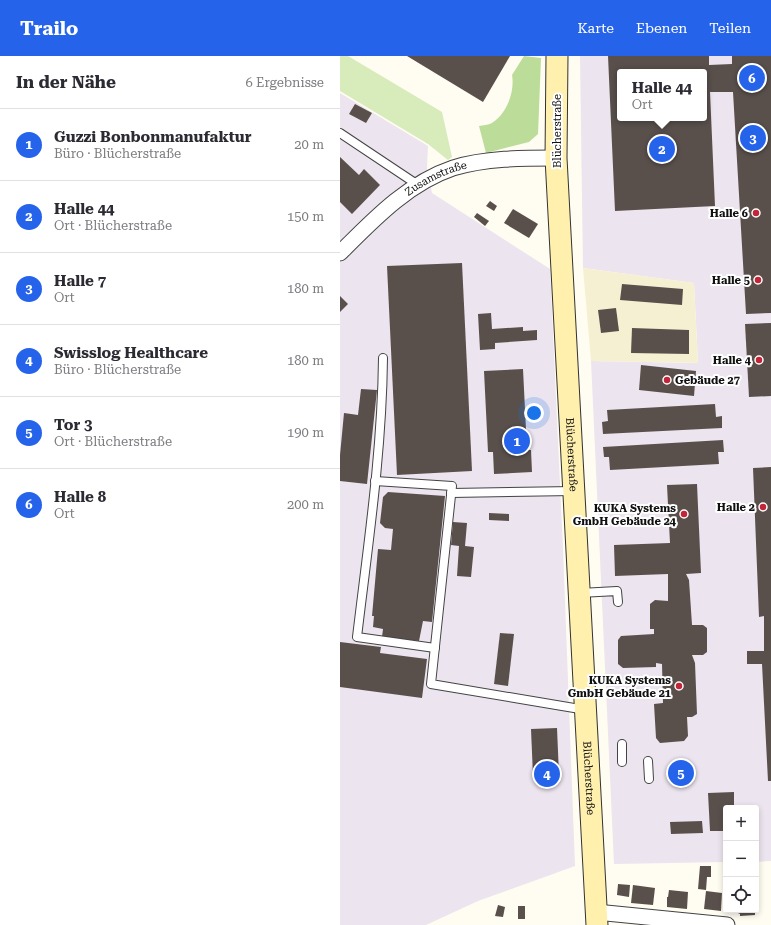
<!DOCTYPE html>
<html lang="de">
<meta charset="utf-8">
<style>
body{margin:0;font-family:"Roboto Serif",serif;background:#f2f2f3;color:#2b2b33}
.controls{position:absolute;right:12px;bottom:12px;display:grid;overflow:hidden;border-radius:4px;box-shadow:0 2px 6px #0003}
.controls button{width:36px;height:36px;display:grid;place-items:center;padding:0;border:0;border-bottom:1px solid #e1e1e2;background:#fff;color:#2b2b33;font:20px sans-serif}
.you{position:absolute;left:194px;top:357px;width:14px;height:14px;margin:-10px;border:3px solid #fff;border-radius:50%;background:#1a73e8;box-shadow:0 0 0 6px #1a73e833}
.badge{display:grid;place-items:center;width:26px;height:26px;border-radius:50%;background:#2563eb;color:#fff;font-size:13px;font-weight:700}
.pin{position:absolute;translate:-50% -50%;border:2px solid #fff;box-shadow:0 1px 4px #0006}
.popup{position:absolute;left:277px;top:13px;width:90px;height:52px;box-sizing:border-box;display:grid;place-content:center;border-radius:4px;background:#fff;filter:drop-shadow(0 1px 3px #0005);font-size:13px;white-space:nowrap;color:#7c7c81}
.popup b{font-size:15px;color:#2b2b33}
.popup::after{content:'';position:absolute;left:50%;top:100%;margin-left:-8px;border:8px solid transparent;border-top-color:#fff}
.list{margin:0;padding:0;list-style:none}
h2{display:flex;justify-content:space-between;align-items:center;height:52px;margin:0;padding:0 16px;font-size:17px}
h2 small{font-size:13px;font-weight:400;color:#7c7c81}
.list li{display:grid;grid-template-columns:26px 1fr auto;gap:12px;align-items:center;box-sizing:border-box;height:72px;padding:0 16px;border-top:1px solid #e1e1e2}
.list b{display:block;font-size:15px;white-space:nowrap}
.list p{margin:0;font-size:13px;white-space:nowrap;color:#7c7c81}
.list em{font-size:13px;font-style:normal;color:#7c7c81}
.icon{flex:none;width:22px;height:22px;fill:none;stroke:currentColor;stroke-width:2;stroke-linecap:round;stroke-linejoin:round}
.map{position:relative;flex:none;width:431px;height:869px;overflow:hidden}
header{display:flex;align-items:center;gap:24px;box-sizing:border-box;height:56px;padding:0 20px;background:#2563eb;color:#fff}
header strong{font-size:19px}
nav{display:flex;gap:22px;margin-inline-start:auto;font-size:14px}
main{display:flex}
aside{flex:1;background:#fff}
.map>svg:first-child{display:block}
.industrial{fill:#ece4ee;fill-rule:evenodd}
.farmland{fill:#f6f0d2}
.green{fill:#d7ebbb}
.forest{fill:#bcdc9a}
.building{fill:#59504c;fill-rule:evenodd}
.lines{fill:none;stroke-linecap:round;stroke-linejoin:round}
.lane-casing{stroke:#434343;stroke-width:10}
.street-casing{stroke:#434343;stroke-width:17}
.secondary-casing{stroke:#323232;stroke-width:23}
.lane{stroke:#fff;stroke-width:8}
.street{stroke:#fff;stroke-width:15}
.secondary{stroke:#fff0ad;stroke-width:21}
.poi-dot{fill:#c22538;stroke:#fff;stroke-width:1.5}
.labels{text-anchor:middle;stroke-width:4;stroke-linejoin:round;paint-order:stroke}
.street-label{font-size:11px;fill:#101010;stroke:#fff}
.poi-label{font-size:11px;font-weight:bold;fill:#101010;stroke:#fff;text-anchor:end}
</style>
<header>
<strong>Trailo</strong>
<nav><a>Karte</a><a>Ebenen</a><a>Teilen</a></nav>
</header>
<main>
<aside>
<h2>In der Nähe<small>6 Ergebnisse</small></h2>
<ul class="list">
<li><span class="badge">1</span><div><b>Guzzi Bonbonmanufaktur</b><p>Büro · Blücherstraße</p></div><em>20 m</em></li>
<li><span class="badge">2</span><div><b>Halle 44</b><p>Ort · Blücherstraße</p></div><em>150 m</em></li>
<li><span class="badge">3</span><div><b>Halle 7</b><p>Ort</p></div><em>180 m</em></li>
<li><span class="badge">4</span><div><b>Swisslog Healthcare</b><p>Büro · Blücherstraße</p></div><em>180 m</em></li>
<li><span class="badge">5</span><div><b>Tor 3</b><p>Ort · Blücherstraße</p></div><em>190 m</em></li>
<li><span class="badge">6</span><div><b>Halle 8</b><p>Ort</p></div><em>200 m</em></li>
</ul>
</aside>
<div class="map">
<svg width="431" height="869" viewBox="0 0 431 869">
<rect width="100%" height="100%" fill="#fffcf2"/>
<g class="industrial">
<path d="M240 0H431V805L416 806V752H386V806L274 808 251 305 358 307 354 227 243 212ZM280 16H364V62H280Z"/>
<path d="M0 37 88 90 87 112 92 137 210 213 223 493 235 810 138 845 86 869H0Z"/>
</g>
<path class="farmland" d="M243 212 354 227 358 307 251 305Z"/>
<path class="green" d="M0 0H8L102 56 112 101 108 104 88 88 0 35Z"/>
<path class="forest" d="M184 0 201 2 198 78 189 86 146 97 139 70C143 69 148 69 152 67 167 58 175 35 172 19Z"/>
<g class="building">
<path d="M67 0H170L143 46Z"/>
<path d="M268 0H369V9L392 8V0H431V257L406 258 393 36H370L375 150 275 155ZM280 16H364V62H280Z"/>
<path d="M15 48 32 57 26 67 9 58Z"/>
<path d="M0 101 19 119 24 113 40 129 12 158 0 146Z"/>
<path d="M150 145 157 150 154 155 146 150Z"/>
<path d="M173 153 198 168 189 182 164 167Z"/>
<path d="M137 157 149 165 145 170 134 161Z"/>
<path d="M122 207 132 415 57 419 47 210Z"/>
<path d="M282 228 343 233 342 249 280 244Z"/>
<path d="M0 240 8 248 0 256Z"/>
<path d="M276 252 279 275 261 277 258 254Z"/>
<path d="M151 257 152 273 183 271V275L197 274V284L155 287V293L140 294 138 258Z"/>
<path d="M431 267V340L409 341 405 268Z"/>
<path d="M292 272 349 274V298L291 297Z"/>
<path d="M301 309 356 315 354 340 299 334Z"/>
<path d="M183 313 187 394H191L192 416 154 418 153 396H148L144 315Z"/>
<path d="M21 333 37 334 27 428 0 425V399L4 357 18 359Z"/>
<path d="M375 348 376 361 382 360V372L263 378 262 366 268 365 267 354Z"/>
<path d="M383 384 384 396H378L379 408 270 414 269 401H264L263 391Z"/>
<path d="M431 411V725H428L422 608H407V595H424V560L419 561 413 412Z"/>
<path d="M357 428 361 517 346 518 349 524 352 569H363L367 572V596L363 599H352L355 607 357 658 352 661H347L348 680 344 685 320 687 316 682 314 648 323 647 322 608 316 607V611L283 612 278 608V584L281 580 314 578V573H310V548L315 544 328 545V518L275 520 274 489 330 487 327 429Z"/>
<path d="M48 436 105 440 92 566 83 565 79 585 42 581 43 573 33 571 34 560H32L38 493 51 494 53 473 45 472 40 467 43 441Z"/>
<path d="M149 457 169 458V465L149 464Z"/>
<path d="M113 466 127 467 125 490 134 491 131 521 117 520 119 490 111 489Z"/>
<path d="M160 577 174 578 168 630 154 628Z"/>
<path d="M0 586 41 591 40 597 87 603 82 642 0 631Z"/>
<path d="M217 672 219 719 193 720 191 673Z"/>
<path d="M354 710 355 722 328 724V712Z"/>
<path d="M394 736V752H386V775H370L368 737Z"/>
<path d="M362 765 363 777 331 778 330 766Z"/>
<path d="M360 810H371V821H367L366 834 358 833Z"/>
<path d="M278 828 290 829 289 841 277 839Z"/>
<path d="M293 829 315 832 313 849 291 847Z"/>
<path d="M329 834 348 836 347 853 327 851V841H328Z"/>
<path d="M366 835 382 837 381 855 364 853Z"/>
<path d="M158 849 165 851 163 861 155 860Z"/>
<rect x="178" y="850" width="7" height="13"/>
<path d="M398 854H415V859L400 860V858L398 857Z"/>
</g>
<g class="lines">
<defs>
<g id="lane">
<path d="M0 77 78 129"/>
<path d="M43 302C42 396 28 489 17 581L95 592"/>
<path d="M35 425 112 430 91 628 246 654"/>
<path d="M111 437 234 435"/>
<path d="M240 537 277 535 278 546"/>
<path d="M282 688V706"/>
<path d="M308 705 309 723"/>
</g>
<g id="street">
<path id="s1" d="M0 197C33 164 68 127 113 112 145 102 183 102 216 102"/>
<path d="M256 856 387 869"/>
</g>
<g id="secondary">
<path id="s2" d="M217 0 216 102 257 869"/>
</g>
</defs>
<use href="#lane" class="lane-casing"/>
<use href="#street" class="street-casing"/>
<use href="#secondary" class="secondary-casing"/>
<use href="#lane" class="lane"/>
<use href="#street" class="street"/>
<use href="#secondary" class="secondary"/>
</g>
<g class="poi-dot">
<circle cx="416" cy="157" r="4"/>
<circle cx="418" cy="224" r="4"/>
<circle cx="419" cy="304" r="4"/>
<circle cx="327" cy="324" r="4"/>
<circle cx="423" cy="451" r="4"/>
<circle cx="344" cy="458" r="4"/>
<circle cx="339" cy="630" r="4"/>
</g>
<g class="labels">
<g class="street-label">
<text transform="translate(217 75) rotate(-90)" y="4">Blücherstraße</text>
<text dy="4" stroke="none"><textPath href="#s1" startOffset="123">Zusamstraße</textPath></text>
<text dy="4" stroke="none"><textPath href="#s2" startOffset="399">Blücherstraße</textPath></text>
<text dy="4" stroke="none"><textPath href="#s2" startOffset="723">Blücherstraße</textPath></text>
</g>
<g class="poi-label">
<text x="408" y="161">Halle 6</text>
<text x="410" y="228">Halle 5</text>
<text x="411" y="308">Halle 4</text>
<text x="335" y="328" text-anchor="start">Gebäude 27</text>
<text x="415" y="455">Halle 2</text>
<text x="336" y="456">KUKA Systems<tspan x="336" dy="13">GmbH Gebäude 24</tspan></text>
<text x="331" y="628">KUKA Systems<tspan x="331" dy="13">GmbH Gebäude 21</tspan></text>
</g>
</g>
</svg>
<div class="controls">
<button>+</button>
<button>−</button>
<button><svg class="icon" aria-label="locate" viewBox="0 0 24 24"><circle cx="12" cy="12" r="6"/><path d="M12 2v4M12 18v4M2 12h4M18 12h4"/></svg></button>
</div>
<div class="you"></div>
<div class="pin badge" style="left:177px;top:385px">1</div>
<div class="pin badge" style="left:322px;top:93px">2</div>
<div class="popup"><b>Halle 44</b>Ort</div>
<div class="pin badge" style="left:413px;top:82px">3</div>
<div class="pin badge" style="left:207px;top:718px">4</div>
<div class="pin badge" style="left:341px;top:717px">5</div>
<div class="pin badge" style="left:412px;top:22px">6</div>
</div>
</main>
